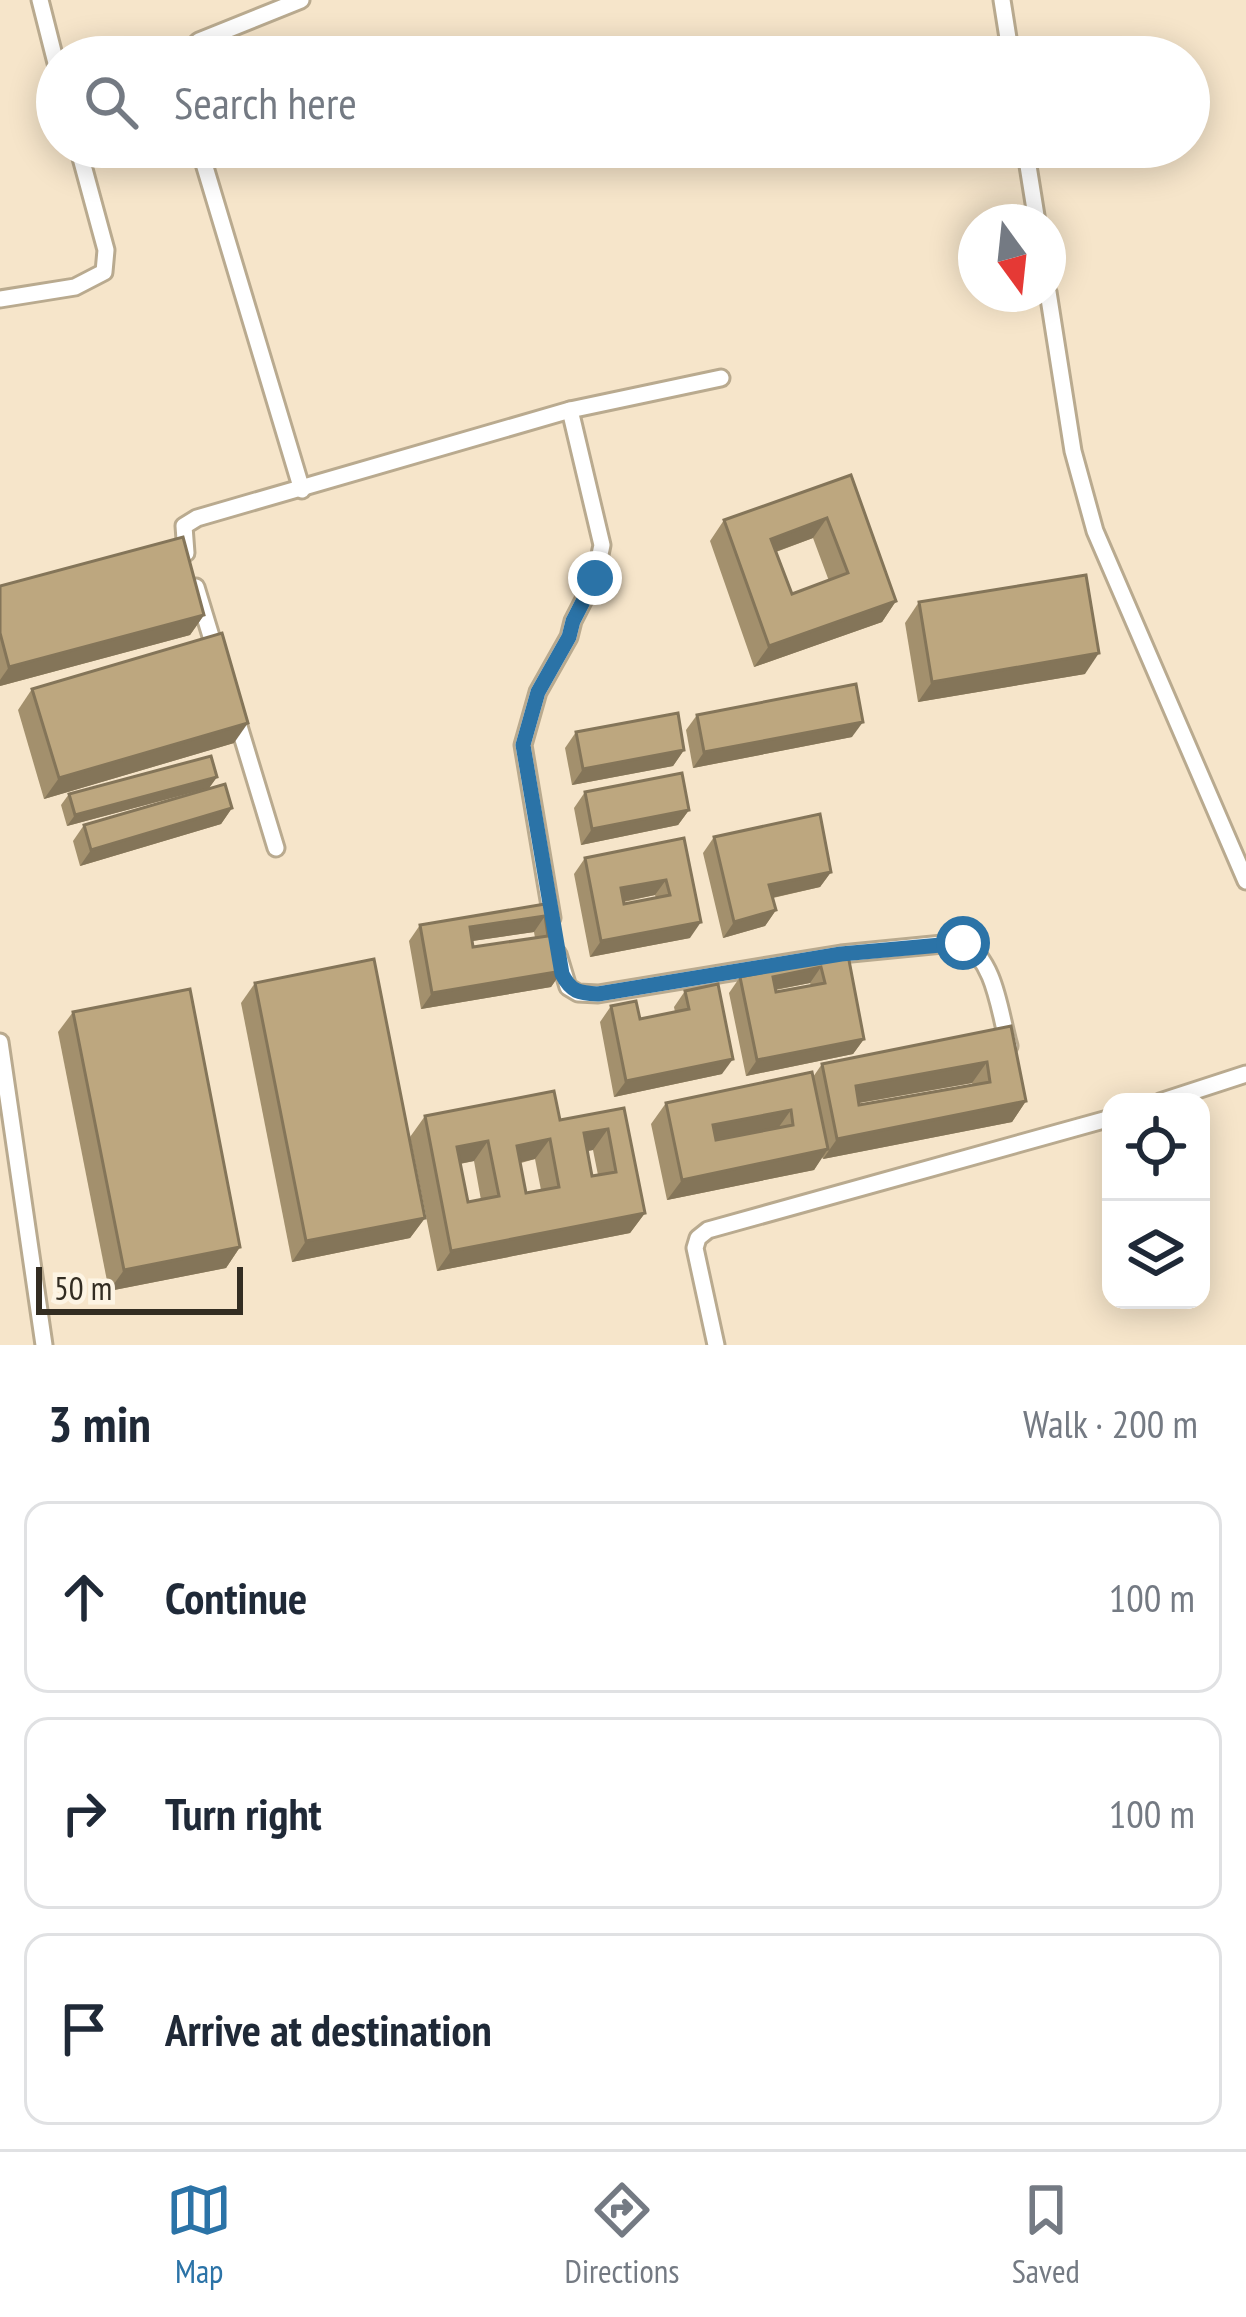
<!DOCTYPE html>
<meta charset="utf-8">
<style>
body{margin:0;font-family:"PT Sans Narrow",sans-serif;background:#f6f6f7;color:#1f2937}
.controls{position:absolute;right:36px;bottom:36px;display:grid;overflow:hidden;border-radius:24px;box-shadow:0 6px 30px #0003}
.controls button{width:108px;height:108px;display:grid;place-items:center;padding:0;border:0;border-bottom:3px solid #e0e1e3;background:#fff;color:#1f2937;font:60px sans-serif}
.compass{position:absolute;left:958px;top:204px;width:108px;height:108px;border-radius:50%;background:#fff;box-shadow:0 6px 30px #0003;rotate:165deg}
.scale{position:absolute;left:36px;bottom:30px;width:207px;box-sizing:border-box;padding-left:12px;border:6px solid #332d22;border-top:0;font-size:33px;line-height:42px;white-space:nowrap;color:#332d22;-webkit-text-stroke:9px #fdf4e3;paint-order:stroke}
.stop{position:absolute;width:36px;height:36px;margin:-27px;border:9px solid #2b73a7;border-radius:50%;background:#fff}
.stop.end{background:#2b73a7;border-color:#fff;box-shadow:0 3px 12px #0008}
.list{margin:0;padding:0;list-style:none}
h2{display:flex;justify-content:space-between;align-items:center;height:156px;margin:0;padding:0 48px;font-size:51px}
h2 small{font-size:39px;font-weight:400;color:#747a83}
.list li{display:grid;grid-template-columns:78px 1fr auto;gap:36px;align-items:center;box-sizing:border-box;height:192px;margin:0 24px 24px;padding:0 24px;border:3px solid #e0e1e3;border-radius:24px}
.list b{display:block;font-size:45px;white-space:nowrap}
.list em{font-size:39px;font-style:normal;color:#747a83}
.icon{flex:none;width:66px;height:66px;fill:none;stroke:currentColor;stroke-width:2;stroke-linecap:round;stroke-linejoin:round}
.map{position:relative;flex:none;width:1246px;height:1345px;overflow:hidden}
.search{position:absolute;background:#fff;box-shadow:0 6px 30px #0003;left:36px;right:36px;top:36px;height:132px;display:flex;align-items:center;gap:30px;box-sizing:border-box;padding:0 42px;border-radius:66px;color:#747a83;font-size:45px}
.sheet{height:804px;background:#fff}
nav{display:flex;justify-content:space-around;align-items:center;box-sizing:border-box;height:168px;border-top:3px solid #e0e1e3;background:#fff;font-size:33px;color:#747a83}
nav a{display:grid;justify-items:center;gap:6px}
nav .on{color:#2b73a7}
.map>svg:first-child{display:block}
.lines{fill:none;stroke-linecap:round;stroke-linejoin:round}
.lane-casing{stroke:#b9aa8f;stroke-width:21}
.lane{stroke:#fff;stroke-width:15}
.wall{fill:#a3906d;fill-rule:evenodd}
.shaded-wall{fill:#847559}
.building{fill:#bda77f;stroke:#847559;stroke-width:3;fill-rule:evenodd}
.route{stroke:#2b73a7;stroke-width:15}
</style>
<div class="map">
<svg width="1246" height="1345" viewBox="0 0 1246 1345">
<rect width="100%" height="100%" fill="#f6e5ca"/>
<g class="lines">
<defs>
<g id="lane">
<path d="M40 0 57 67"/>
<path d="M1002 0 1011 57"/>
<path d="M182 57 199 41 301 0"/>
<path d="M199 147 302 490"/>
<path d="M1025 147 1037 222"/>
<path d="M1048 292 1073 451 1095 531 1246 881"/>
<path d="M0 299 75 287 104 272 106 250 78 147"/>
<path d="M186 553 184 526 197 518 570 410 721 378"/>
<path d="M196 587 217 656"/>
<path d="M235 713 276 848"/>
<path d="M552 918 523 745 538 692 569 637 573 621 595 578 602 545 570 410"/>
<path d="M558 954 568 987 578 993 598 994 841 954 963 942C996 962 999 1011 1009 1046"/>
<path d="M0 1042 44 1345"/>
<path d="M1160 1102 1246 1074"/>
<path d="M716 1345 695 1248 698 1238 708 1230 1111 1118"/>
</g>
</defs>
<use href="#lane" class="lane-casing"/>
<use href="#lane" class="lane"/>
</g>
<g class="wall">
<path d="M851 475 896 601 882 622 754 667 710 541 724 520ZM813 538 829 581 792 594 776 552Z"/>
<path d="M0 586 204 615 190 635 0 686Z"/>
<path d="M919 602 1085 674 918 702 905 623Z"/>
<path d="M32 689 234 743 44 799 18 710Z"/>
<path d="M697 715 852 737 693 768 686 730Z"/>
<path d="M576 732 684 750 673 766 572 785 565 748Z"/>
<path d="M217 777 209 788 67 826 61 805 69 794Z"/>
<path d="M585 792 689 810 678 825 581 845 574 808Z"/>
<path d="M232 808 221 824 80 866 73 841 84 825Z"/>
<path d="M714 837 831 872 820 887 773 898 776 910 765 926 723 938 703 853Z"/>
<path d="M684 838 690 938 590 957 574 874 585 858ZM655 895 656 898 624 904V902Z"/>
<path d="M551 903 562 971 551 987 421 1009 409 941 420 925ZM534 932 535 938 473 947 472 941Z"/>
<path d="M848 955 864 1039 853 1054 746 1076 729 993 740 977ZM810 983 811 985 776 992V990Z"/>
<path d="M255 983 425 1218 410 1238 292 1262 241 1003Z"/>
<path d="M685 991 722 1074 614 1097 600 1022 611 1006 640 1019 675 1012 674 1007Z"/>
<path d="M73 1012 240 1247 226 1268 109 1291 58 1032Z"/>
<path d="M1011 1026 1026 1101 1012 1122 823 1159 822 1157 814 1170 667 1200 651 1124 666 1103 813 1077 822 1064ZM972 1083 973 1085 859 1105V1103Z"/>
<path d="M624 1108 645 1213 630 1233 437 1271 410 1137 425 1116 560 1120ZM593 1150 598 1175 592 1176 587 1151ZM535 1159 541 1190 526 1193 521 1163ZM474 1161 481 1200 468 1202 460 1164Z"/>
</g>
<g class="shaded-wall">
<path d="M827 518 813 538 756 559 771 539Z"/>
<path d="M896 601 882 622 754 667 769 646Z"/>
<path d="M204 615 190 635 0 686V680L9 667Z"/>
<path d="M1099 653 1085 674 918 702 932 682Z"/>
<path d="M863 722 852 737 693 768 704 752Z"/>
<path d="M248 723 234 743 44 799 59 778Z"/>
<path d="M684 750 673 766 572 785 583 769Z"/>
<path d="M217 777 209 788 67 826 75 815Z"/>
<path d="M232 808 221 824 80 866 91 850Z"/>
<path d="M689 810 678 825 581 845 592 829Z"/>
<path d="M831 872 820 887 758 901 769 885Z"/>
<path d="M666 880 655 895 610 904 621 888Z"/>
<path d="M776 910 765 926 723 938 734 922Z"/>
<path d="M545 916 534 932 459 943 470 927Z"/>
<path d="M701 922 690 938 590 957 601 941Z"/>
<path d="M821 967 810 983 762 992 773 977Z"/>
<path d="M562 971 551 987 421 1009 432 993Z"/>
<path d="M864 1039 853 1054 746 1076 757 1060Z"/>
<path d="M733 1059 722 1074 614 1097 626 1081Z"/>
<path d="M987 1062 972 1083 841 1106 856 1086Z"/>
<path d="M1026 1101 1012 1122 823 1159 837 1139Z"/>
<path d="M791 1110 776 1131 699 1146 713 1125Z"/>
<path d="M608 1129 593 1150 569 1154 584 1133Z"/>
<path d="M550 1139 535 1159 503 1166 517 1146Z"/>
<path d="M488 1141 474 1161 442 1167 457 1147Z"/>
<path d="M828 1149 814 1170 667 1200 682 1180Z"/>
<path d="M645 1213 630 1233 437 1271 451 1251Z"/>
<path d="M425 1218 410 1238 292 1262 306 1241Z"/>
<path d="M240 1247 226 1268 109 1291 124 1270Z"/>
</g>
<g class="building">
<path d="M851 475 896 601 769 646 724 520ZM827 518 848 573 792 594 771 539Z"/>
<path d="M183 537 204 615 9 667 0 633V586Z"/>
<path d="M1086 575 1099 653 932 682 919 602Z"/>
<path d="M222 633 248 723 59 778 32 689Z"/>
<path d="M856 684 863 722 704 752 697 715Z"/>
<path d="M678 713 684 750 583 769 576 732Z"/>
<path d="M211 756 217 777 75 815 69 794Z"/>
<path d="M682 773 689 810 592 829 585 792Z"/>
<path d="M225 784 232 808 91 850 84 825Z"/>
<path d="M820 814 831 872 769 885 776 910 734 922 714 837Z"/>
<path d="M684 838 701 922 601 941 585 858ZM666 880 670 895 624 904 621 888Z"/>
<path d="M551 903 562 971 432 993 420 925ZM545 916 548 936 473 947 470 927Z"/>
<path d="M848 955 864 1039 757 1060 740 977ZM821 967 825 983 776 992 773 977Z"/>
<path d="M374 959 425 1218 306 1241 255 983Z"/>
<path d="M718 984 733 1059 626 1081 611 1006 636 1001 640 1019 689 1009 685 991Z"/>
<path d="M190 989 240 1247 124 1270 73 1012Z"/>
<path d="M1011 1026 1026 1101 837 1139 822 1064ZM987 1062 990 1082 859 1105 856 1086Z"/>
<path d="M812 1072 828 1149 682 1180 666 1103ZM791 1110 793 1125 716 1140 713 1125Z"/>
<path d="M554 1091 560 1120 624 1108 645 1213 451 1251 425 1116ZM608 1129 616 1172 592 1176 584 1133ZM550 1139 559 1187 526 1193 517 1146ZM488 1141 499 1196 468 1202 457 1147Z"/>
</g>
<g class="lines">
<path class="route" d="M595 578 573 621 569 637 538 692 523 745 562 974C571 992 579 993 598 994L841 954 963 943"/>
</g>
</svg>
<div class="controls">
<button><svg class="icon" aria-label="locate" viewBox="0 0 24 24"><circle cx="12" cy="12" r="6"/><path d="M12 2v4M12 18v4M2 12h4M18 12h4"/></svg></button>
<button><svg class="icon" aria-label="layers" viewBox="0 0 24 24"><path d="M12 4l9 5-9 5-9-5zM3 14l9 5 9-5"/></svg></button>
</div>
<svg class="compass" viewBox="-18 -18 36 36"><path d="M0-13l5 13h-10z" fill="#e53935"/><path d="M0 13l5-13h-10z" fill="#747a83"/></svg>
<div class="scale">50 m</div>
<div class="stop" style="left:963px;top:943px"></div>
<div class="stop end" style="left:595px;top:578px"></div>
<div class="search"><svg class="icon" aria-label="search" viewBox="0 0 24 24"><circle cx="10" cy="10" r="6"/><path d="M15 15l6 6"/></svg>Search here</div>
</div>
<section class="sheet">
<h2>3 min<small>Walk · 200 m</small></h2>
<ul class="list">
<li><svg class="icon" aria-label="ahead" viewBox="0 0 24 24"><path d="M12 20V5M6 11l6-6 6 6"/></svg><div><b>Continue</b></div><em>100 m</em></li>
<li><svg class="icon" aria-label="right" viewBox="0 0 24 24"><path d="M7 20v-9h11M14 6l5 5-5 5"/></svg><div><b>Turn right</b></div><em>100 m</em></li>
<li><svg class="icon" aria-label="arrive" viewBox="0 0 24 24"><path d="M6 21V4h12l-3 4 3 4H6"/></svg><div><b>Arrive at destination</b></div></li>
</ul>
</section>
<nav>
<a class="on"><svg class="icon" aria-label="map" viewBox="0 0 24 24"><path d="M3 6l6-2 6 2 6-2v14l-6 2-6-2-6 2zM9 4v14M15 6v14"/></svg>Map</a>
<a><svg class="icon" aria-label="directions" viewBox="0 0 24 24"><path d="M12 3l9 9-9 9-9-9zM9 14v-3h6M13 9l2 2-2 2"/></svg>Directions</a>
<a><svg class="icon" aria-label="saved" viewBox="0 0 24 24"><path d="M7 4h10v16l-5-4-5 4z"/></svg>Saved</a>
</nav>
